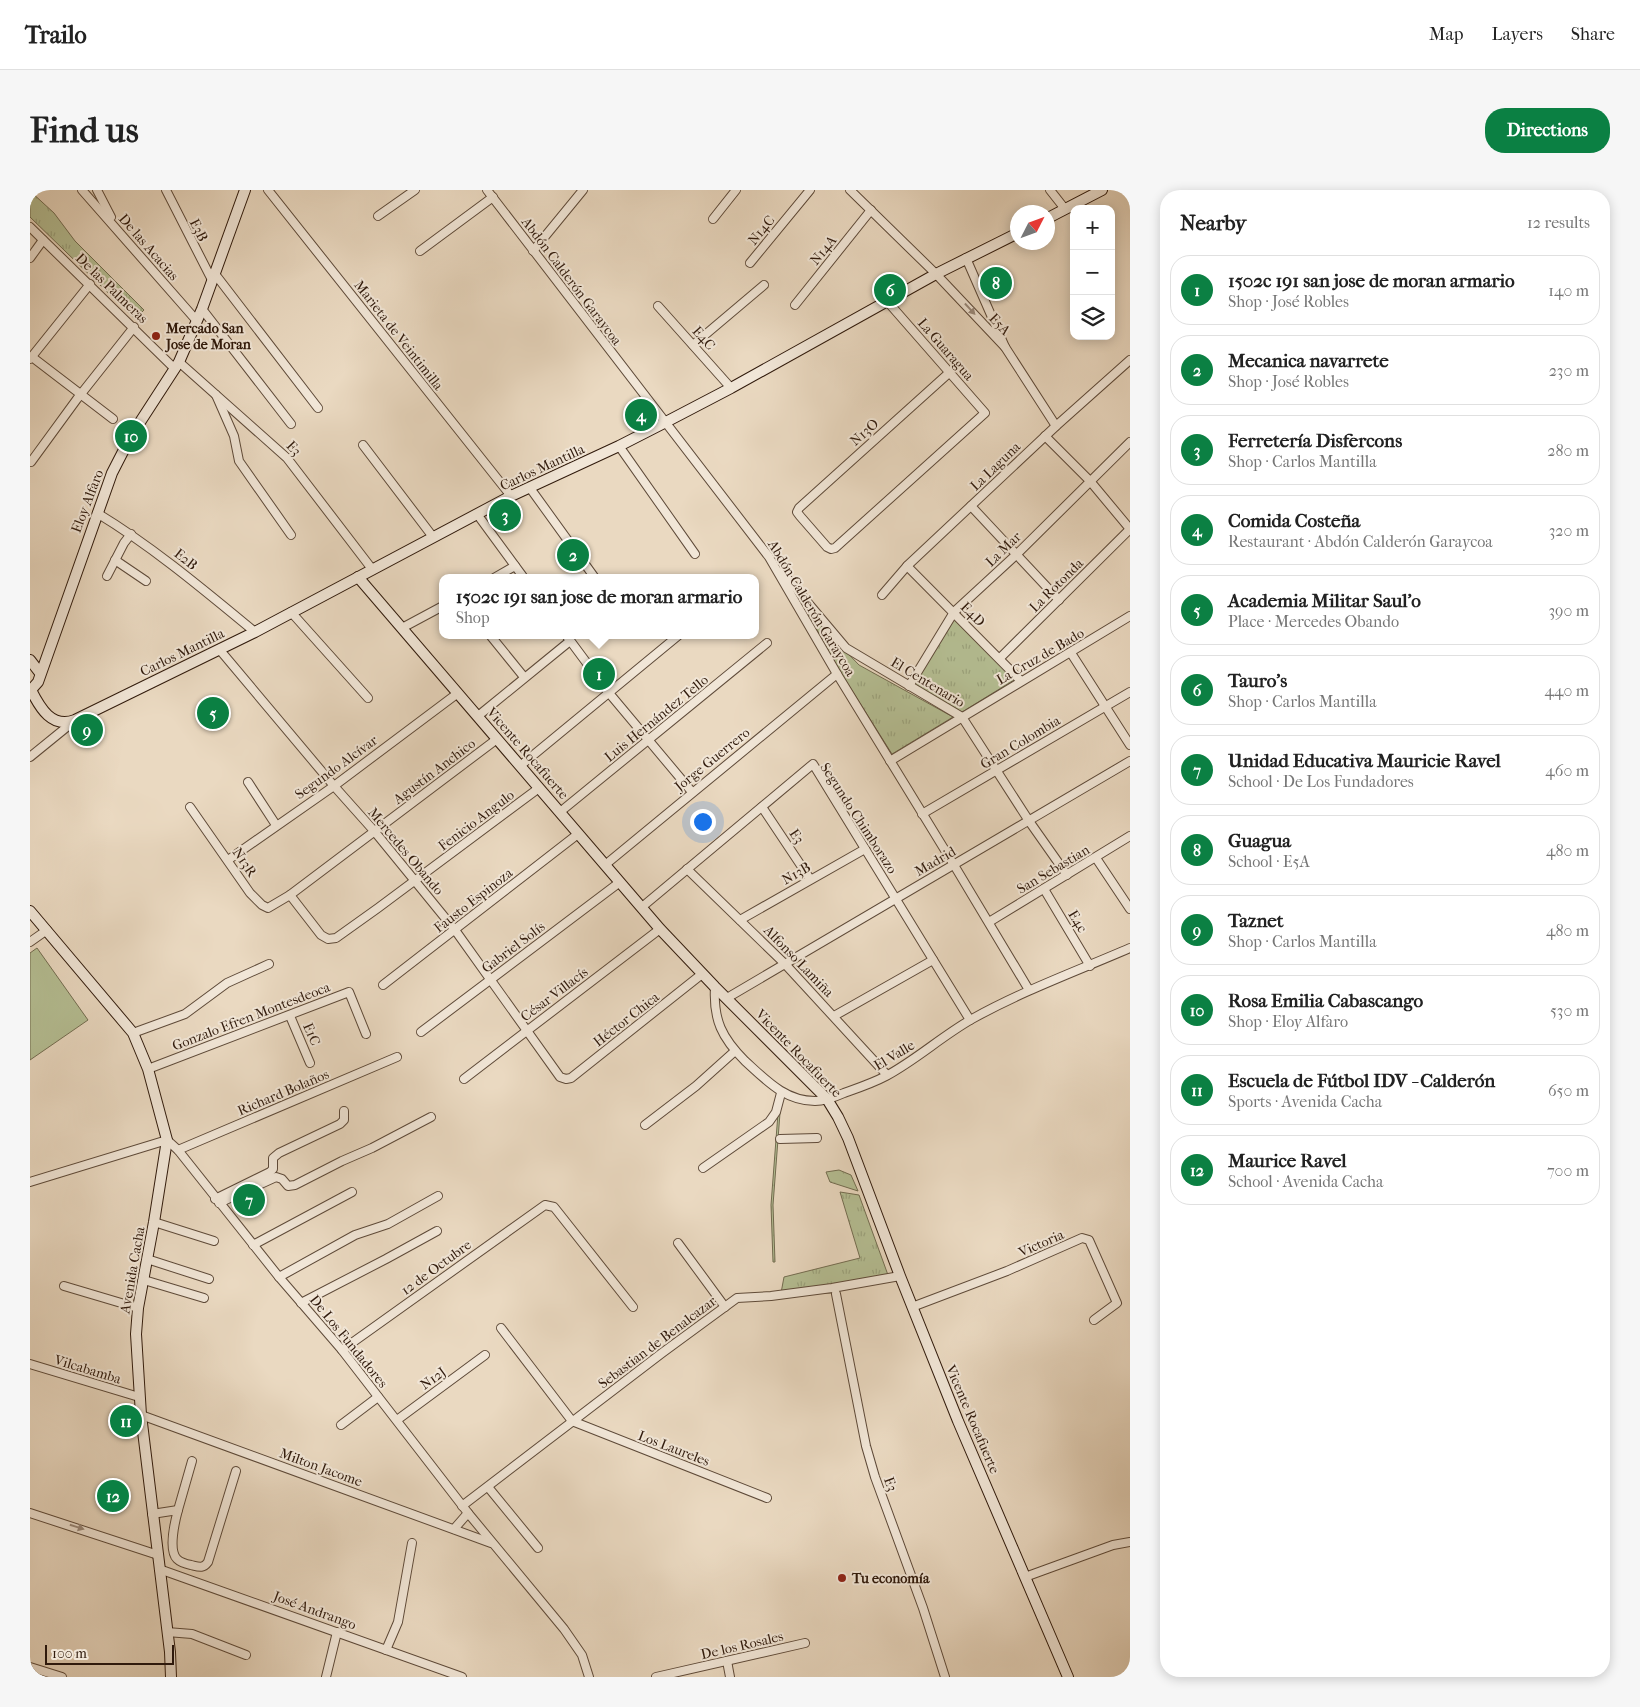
<!DOCTYPE html>
<meta charset="utf-8">
<style>
body{margin:0;font-family:"IM FELL French Canon",serif;background:#f6f6f6;color:#222}
.controls{position:absolute;right:15px;top:15px;display:grid;overflow:hidden;border-radius:10px;box-shadow:0 2px 12px #0003}
.controls button{width:45px;height:45px;display:grid;place-items:center;padding:0;border:0;border-bottom:1px solid #e0e0e0;background:#fff;color:#222;font:25px sans-serif}
.compass{position:absolute;left:980px;top:15px;width:45px;height:45px;border-radius:50%;background:#fff;box-shadow:0 2px 12px #0003;rotate:48deg}
.scale{position:absolute;left:15px;bottom:12px;width:129px;box-sizing:border-box;padding-left:5px;border:2px solid #301a0c;border-top:0;font-size:14px;line-height:18px;white-space:nowrap;color:#301a0c;-webkit-text-stroke:4px #f1e6d7;paint-order:stroke}
.you{position:absolute;left:672px;top:631px;width:18px;height:18px;margin:-12px;border:4px solid #fff;border-radius:50%;background:#1a73e8;box-shadow:0 0 0 8px #1a73e833}
.badge{display:grid;place-items:center;width:32px;height:32px;border-radius:50%;background:#0b8043;color:#fff;font-size:16px;font-weight:700}
.pin{position:absolute;translate:-50% -50%;border:2px solid #fff;box-shadow:0 1px 5px #0006}
.popup{position:absolute;left:409px;top:384px;width:320px;height:65px;box-sizing:border-box;display:grid;place-content:center;border-radius:10px;background:#fff;filter:drop-shadow(0 1px 4px #0005);font-size:16px;white-space:nowrap;color:#767676}
.popup b{font-size:19px;color:#222}
.popup::after{content:'';position:absolute;left:50%;top:100%;margin-left:-10px;border:10px solid transparent;border-top-color:#fff}
.list{margin:0;padding:0;list-style:none}
h2{display:flex;justify-content:space-between;align-items:center;height:65px;margin:0;padding:0 20px;font-size:21px}
h2 small{font-size:16px;font-weight:400;color:#767676}
.list li{display:grid;grid-template-columns:32px 1fr auto;gap:15px;align-items:center;box-sizing:border-box;height:70px;margin:0 10px 10px;padding:0 10px;border:1px solid #e0e0e0;border-radius:20px}
.list b{display:block;font-size:19px;white-space:nowrap}
.list p{margin:0;font-size:16px;white-space:nowrap;color:#767676}
.list em{font-size:16px;font-style:normal;color:#767676}
.icon{flex:none;width:28px;height:28px;fill:none;stroke:currentColor;stroke-width:2;stroke-linecap:round;stroke-linejoin:round}
.map{position:relative;flex:none;width:1100px;height:1487px;overflow:hidden;border-radius:20px}
header{display:flex;align-items:center;gap:30px;box-sizing:border-box;height:70px;padding:0 25px;background:#fff;border-bottom:1px solid #e0e0e0}
header strong{font-size:24px}
nav{display:flex;gap:28px;margin-inline-start:auto;font-size:18px}
.intro{display:flex;align-items:center;justify-content:space-between;box-sizing:border-box;height:120px;padding:0 30px}
h1{margin:0;font-size:35px}
.button{padding:12px 22px;border-radius:20px;background:#0b8043;color:#fff;font-size:18px;font-weight:700}
main{display:flex;gap:30px;padding:0 30px}
aside{flex:1;background:#fff;border-radius:20px;box-shadow:0 2px 12px #0003}
.map>svg:first-child{display:block}
.grass{fill:#b5bf94;stroke:#726c50}
.park{fill:url(#park-tufts);stroke:#726c50}
.lines{fill:none;stroke-linecap:round;stroke-linejoin:round}
.street-casing{stroke:#5e4a39;stroke-width:10}
.secondary-casing{stroke:#301a0c;stroke-width:12}
.street{stroke:#f1e6d7;stroke-width:8}
.secondary{stroke:#f1e6d7;stroke-width:10}
.oneway{fill:#9a8a7c}
.poi-dot{fill:#8f2418;stroke:#f1e6d7;stroke-width:2}
.labels{text-anchor:middle;stroke-width:4;stroke-linejoin:round;paint-order:stroke}
.street-label{font-size:14px;fill:#301a0c;stroke:#f1e6d7}
.poi-label{font-size:14px;font-weight:bold;fill:#301a0c;stroke:#f1e6d7;text-anchor:start}
</style>
<header>
<strong>Trailo</strong>
<nav><a>Map</a><a>Layers</a><a>Share</a></nav>
</header>
<div class="intro"><h1>Find us</h1><a class="button">Directions</a></div>
<main>
<div class="map">
<svg width="1100" height="1487" viewBox="0 0 1100 1487">
<defs>
<pattern id="park-tufts" width="24" height="20" patternUnits="userSpaceOnUse" patternTransform="scale(1.25)"><rect width="24" height="20" fill="#b5bf94"/><path d="M3 7l-1-3M5 7V3M7 7l1-3M15 17l-1-3M17 17v-4M19 17l1-3" fill="none" stroke="#9ca47e"/></pattern>
</defs>
<rect width="100%" height="100%" fill="#ead9c1"/>
<filter id="stains"><feTurbulence type="fractalNoise" baseFrequency=".004" numOctaves="4"/><feColorMatrix values="0 0 0 0 .2 0 0 0 0 .09 0 0 0 0 .02 0 0 0 .5 -.17"/></filter>
<radialGradient id="worn" r=".72"><stop offset=".6" stop-color="#630" stop-opacity="0"/><stop offset="1" stop-color="#630" stop-opacity=".3"/></radialGradient>
<path class="grass" d="M7 758 58 830 0 870V763Z"/>
<g class="park">
<path d="M0 1 24 23 45 51 114 120 105 129 0 27Z"/>
<path d="M776 420 829 475 923 527 862 564 809 480Z"/>
<path d="M924 428 968 471 984 490 932 522 884 494Z"/>
<path d="M748 923H750L743 1015 745 1072H743L741 1015Z"/>
<path d="M809 980 821 985 828 1001 800 992 796 982Z"/>
<path d="M810 1002 829 1005 858 1085 803 1103H751L754 1087 830 1068Z"/>
</g>
<g class="lines">
<defs>
<g id="street">
<path d="M52 0 167 131"/>
<path d="M67 0 81 27"/>
<path d="M136 0 182 90"/>
<path d="M238 0 481 306"/>
<path d="M457 0 739 367 807 484 924 675 999 800"/>
<path d="M820 0 906 84 975 157"/>
<path d="M1020 0 1035 19"/>
<path d="M348 26 385 0"/>
<path d="M683 29 706 0"/>
<path d="M0 37 145 179"/>
<path d="M390 61 463 7"/>
<path d="M503 61 553 0"/>
<path d="M0 68 13 50"/>
<path d="M936 68 975 157 1026 236"/>
<path d="M720 73 780 0"/>
<path d="M185 84 288 218"/>
<path d="M857 111 955 223 805 358 801 359 797 357 770 326 767 322 769 318 920 182"/>
<path d="M765 115 841 20"/>
<path d="M628 116 701 198"/>
<path d="M172 119 261 234"/>
<path d="M663 155 734 95"/>
<path d="M2 167 83 229"/>
<path d="M0 169 60 94"/>
<path d="M149 172 257 268 342 379"/>
<path d="M186 205 204 246 209 271 261 345"/>
<path d="M1015 246 1060 291 1100 339"/>
<path d="M333 255 403 347"/>
<path d="M589 256 665 364"/>
<path d="M1 272 47 209 104 137"/>
<path d="M500 298 565 388"/>
<path d="M941 316 1029 410"/>
<path d="M67 323C123 357 174 400 225 442"/>
<path d="M447 324 494 388"/>
<path d="M85 370 116 391"/>
<path d="M877 376 991 491"/>
<path d="M752 382 816 458 932 527 999 631 1037 685"/>
<path d="M77 386 94 353 101 344"/>
<path d="M464 388 485 376"/>
<path d="M852 405 877 376 1026 236 1100 170"/>
<path d="M261 422 338 508"/>
<path d="M372 438 413 416"/>
<path d="M460 445 494 487"/>
<path d="M536 445 579 503 662 602"/>
<path d="M189 459 304 596 345 642 425 740 530 887 536 889 541 888 672 784"/>
<path d="M1041 463 1100 555"/>
<path d="M970 468 1100 339"/>
<path d="M879 496 924 422 987 364 1100 252"/>
<path d="M448 526 540 451"/>
<path d="M0 567 43 532"/>
<path d="M860 571 1100 426"/>
<path d="M490 576 649 445"/>
<path d="M218 592 246 635"/>
<path d="M160 617 220 703 232 715 238 718 260 705 467 549"/>
<path d="M732 617 780 689"/>
<path d="M530 622 737 453"/>
<path d="M892 624 1100 502"/>
<path d="M1066 668 1100 719"/>
<path d="M198 670 304 596 428 503"/>
<path d="M575 675 807 484"/>
<path d="M657 679 755 774 857 885"/>
<path d="M1014 699 1060 776"/>
<path d="M260 705 291 745 298 749 306 748 348 718 509 598"/>
<path d="M612 717 783 574 940 830"/>
<path d="M710 730 835 659"/>
<path d="M959 732 1100 646"/>
<path d="M0 752 17 740"/>
<path d="M353 795 548 644"/>
<path d="M685 797C683 830 692 848 715 871 736 890 755 911 785 911 795 911 805 907 814 903 828 898 843 893 856 886 886 870 912 846 942 829 992 801 1047 781 1100 758"/>
<path d="M697 808 1100 571"/>
<path d="M260 826 280 873"/>
<path d="M804 826 903 770"/>
<path d="M391 842 590 692"/>
<path d="M103 843 155 824 197 793 239 774"/>
<path d="M118 879 319 802 336 844"/>
<path d="M434 889 630 739"/>
<path d="M615 935 666 896 705 861"/>
<path d="M750 949 787 948"/>
<path d="M148 960 367 867"/>
<path d="M673 978 739 932 746 922 751 903"/>
<path d="M0 992 137 950 148 960 249 1087 312 1160 438 1323 534 1439 552 1465 559 1487"/>
<path d="M185 1009 240 982 243 979V968L249 963 310 934 314 930V921"/>
<path d="M189 1013 246 987 252 989 258 996 265 995 312 971 342 958 401 927"/>
<path d="M124 1032 184 1051"/>
<path d="M648 1053 695 1117"/>
<path d="M223 1055 322 1002"/>
<path d="M117 1069 179 1089"/>
<path d="M249 1087 325 1045 358 1034 408 1006"/>
<path d="M114 1090 174 1108"/>
<path d="M34 1096 108 1118"/>
<path d="M806 1104 836 1256 845 1287 893 1418 915 1487"/>
<path d="M271 1113 356 1069 407 1041"/>
<path d="M882 1117 977 1081 1052 1048 1059 1050 1087 1113 1064 1130"/>
<path d="M471 1138 542 1231 737 1308"/>
<path d="M312 1160 515 1015 524 1017 528 1022 603 1117"/>
<path d="M0 1174 109 1207"/>
<path d="M111 1225 461 1353"/>
<path d="M367 1230 455 1165"/>
<path d="M311 1235 348 1207"/>
<path d="M458 1297 508 1358"/>
<path d="M432 1316 632 1163 707 1108 741 1106 802 1098 870 1086"/>
<path d="M148 1320 162 1271"/>
<path d="M0 1323 128 1365"/>
<path d="M122 1324 148 1320C145 1331 138 1360 147 1369 151 1373 156 1374 161 1375 169 1377 173 1379 178 1372L206 1281"/>
<path d="M424 1339 438 1323"/>
<path d="M129 1379 432 1487"/>
<path d="M995 1387 1083 1355 1100 1352"/>
<path d="M137 1442 162 1444 216 1465"/>
<path d="M356 1460 368 1432 382 1353"/>
<path d="M697 1471 700 1487"/>
<path d="M0 1477 32 1487"/>
<path d="M296 1487 307 1442"/>
<path d="M626 1487 775 1453"/>
</g>
<g id="secondary">
<path d="M1018 28 1072 0"/>
<path d="M328 387 630 739 685 797 797 909 808 927 818 948 870 1086 928 1231 1038 1487"/>
<path d="M0 470 10 483"/>
<path d="M1 500C10 518 22 539 45 530L225 442 481 306 589 256 634 233 701 198 906 84 988 43"/>
<path d="M0 501 8 492 82 283 101 246 149 172 172 119 215 0"/>
<path d="M0 721 103 843 118 879 137 950 124 1032 108 1118 106 1144 111 1225 140 1462 141 1487"/>
</g>
</defs>
<use href="#street" class="street-casing"/>
<use href="#secondary" class="secondary-casing"/>
<use href="#street" class="street"/>
<use href="#secondary" class="secondary"/>
</g>
<defs><path id="oneway-solid" d="M-6-.8H1V-3.2L6.5 0L1 3.2V.8H-6Z" transform="scale(1.25)"/></defs>
<g class="oneway">
<use href="#oneway-solid" transform="translate(940 119) rotate(47)"/>
<use href="#oneway-solid" transform="translate(47 1337) rotate(17)"/>
</g>
<g class="poi-dot">
<circle cx="126" cy="146" r="5"/>
<circle cx="812" cy="1388" r="5"/>
</g>
<g class="labels">
<g class="street-label">
<text transform="translate(169 40) rotate(63)" y="5">E3B</text>
<text transform="translate(731 40) rotate(-51)" y="5">N14C</text>
<text transform="translate(119 57) rotate(49)" y="5">De las Acacias</text>
<text transform="translate(793 60) rotate(-51)" y="5">N14A</text>
<text transform="translate(542 91) rotate(53)" y="5">Abdón Calderón Garaycoa</text>
<text transform="translate(82 98) rotate(44)" y="5">De las Palmeras</text>
<text transform="translate(970 134) rotate(47)" y="5">E5A</text>
<text transform="translate(369 145) rotate(52)" y="5">Marieta de Veintimilla</text>
<text transform="translate(674 148) rotate(48)" y="5">E4C</text>
<text transform="translate(916 159) rotate(49)" y="5">La Guaragua</text>
<text transform="translate(834 242) rotate(-42)" y="5">N13O</text>
<text transform="translate(264 258) rotate(47)" y="5">E3</text>
<text transform="translate(965 276) rotate(-44)" y="5">La Laguna</text>
<text transform="translate(512 277) rotate(-25)" y="5">Carlos Mantilla</text>
<text transform="translate(57 311) rotate(-69)" y="5">Eloy Alfaro</text>
<text transform="translate(973 359) rotate(-44)" y="5">La Mar</text>
<text transform="translate(156 369) rotate(38)" y="5">E2B</text>
<text transform="translate(1026 395) rotate(-45)" y="5">La Rotonda</text>
<text transform="translate(782 418) rotate(59)" y="5">Abdón Calderón Garaycoa</text>
<text transform="translate(943 424) rotate(45)" y="5">E4D</text>
<text transform="translate(152 462) rotate(-26)" y="5">Carlos Mantilla</text>
<text transform="translate(1010 466) rotate(-30)" y="5">La Cruz de Bado</text>
<text transform="translate(898 492) rotate(31)" y="5">El Centenario</text>
<text transform="translate(626 528) rotate(-39)" y="5">Luis Hernández Tello</text>
<text transform="translate(990 552) rotate(-31)" y="5">Gran Colombia</text>
<text transform="translate(498 563) rotate(49)" y="5">Vicente Rocafuerte</text>
<text transform="translate(682 569) rotate(-39)" y="5">Jorge Guerrero</text>
<text transform="translate(306 577) rotate(-36)" y="5">Segundo Alcívar</text>
<text transform="translate(404 581) rotate(-37)" y="5">Agustín Anchico</text>
<text transform="translate(829 628) rotate(57)" y="5">Segundo Chimborazo</text>
<text transform="translate(446 630) rotate(-37)" y="5">Fenicio Angulo</text>
<text transform="translate(767 646) rotate(56)" y="5">E3</text>
<text transform="translate(376 661) rotate(50)" y="5">Mercedes Obando</text>
<text transform="translate(905 671) rotate(-30)" y="5">Madrid</text>
<text transform="translate(215 672) rotate(56)" y="5">N13R</text>
<text transform="translate(1023 679) rotate(-31)" y="5">San Sebastian</text>
<text transform="translate(766 683) rotate(-30)" y="5">N13B</text>
<text transform="translate(443 710) rotate(-38)" y="5">Fausto Espinoza</text>
<text transform="translate(1048 731) rotate(59)" y="5">E4c</text>
<text transform="translate(483 757) rotate(-37)" y="5">Gabriel Solís</text>
<text transform="translate(769 771) rotate(46)" y="5">Alfonso Lamiña</text>
<text transform="translate(524 804) rotate(-37)" y="5">César Villacís</text>
<text transform="translate(221 826) rotate(-21)" y="5">Gonzalo Efren Montesdeoca</text>
<text transform="translate(596 829) rotate(-38)" y="5">Héctor Chica</text>
<text transform="translate(282 844) rotate(66)" y="5">E1C</text>
<text transform="translate(769 863) rotate(46)" y="5">Vicente Rocafuerte</text>
<text transform="translate(864 865) rotate(-31)" y="5">El Valle</text>
<text transform="translate(253 902) rotate(-23)" y="5">Richard Bolaños</text>
<text transform="translate(1011 1053) rotate(-24)" y="5">Victoria</text>
<text transform="translate(406 1077) rotate(-36)" y="5">12 de Octubre</text>
<text transform="translate(102 1080) rotate(-80)" y="5">Avenida Cacha</text>
<text transform="translate(319 1151) rotate(51)" y="5">De Los Fundadores</text>
<text transform="translate(627 1152) rotate(-37)" y="5">Sebastian de Benalcazar</text>
<text transform="translate(58 1179) rotate(17)" y="5">Vilcabamba</text>
<text transform="translate(403 1188) rotate(-36)" y="5">N12J</text>
<text transform="translate(943 1229) rotate(67)" y="5">Vicente Rocafuerte</text>
<text transform="translate(644 1258) rotate(21)" y="5">Los Laureles</text>
<text transform="translate(291 1277) rotate(20)" y="5">Milton Jacome</text>
<text transform="translate(861 1294) rotate(70)" y="5">E3</text>
<text transform="translate(285 1420) rotate(20)" y="5">José Andrango</text>
<text transform="translate(712 1455) rotate(-13)" y="5">De los Rosales</text>
</g>
<g class="poi-label">
<text x="136" y="143">Mercado San<tspan x="136" dy="16">Jose de Moran</tspan></text>
<text x="822" y="1393">Tu economía</text>
</g>
</g>
<rect width="100%" height="100%" filter="url(#stains)"/>
<rect width="100%" height="100%" fill="url(#worn)"/>
</svg>
<div class="controls">
<button>+</button>
<button>−</button>
<button><svg class="icon" aria-label="layers" viewBox="0 0 24 24"><path d="M12 4l9 5-9 5-9-5zM3 14l9 5 9-5"/></svg></button>
</div>
<svg class="compass" viewBox="-18 -18 36 36"><path d="M0-13l5 13h-10z" fill="#e53935"/><path d="M0 13l5-13h-10z" fill="#767676"/></svg>
<div class="scale">100 m</div>
<div class="you"></div>
<div class="pin badge" style="left:569px;top:484px">1</div>
<div class="popup"><b>1502c 191 san jose de moran armario</b>Shop</div>
<div class="pin badge" style="left:543px;top:365px">2</div>
<div class="pin badge" style="left:475px;top:325px">3</div>
<div class="pin badge" style="left:611px;top:225px">4</div>
<div class="pin badge" style="left:183px;top:523px">5</div>
<div class="pin badge" style="left:860px;top:100px">6</div>
<div class="pin badge" style="left:219px;top:1010px">7</div>
<div class="pin badge" style="left:966px;top:93px">8</div>
<div class="pin badge" style="left:57px;top:540px">9</div>
<div class="pin badge" style="left:101px;top:246px">10</div>
<div class="pin badge" style="left:96px;top:1231px">11</div>
<div class="pin badge" style="left:83px;top:1306px">12</div>
</div>
<aside>
<h2>Nearby<small>12 results</small></h2>
<ul class="list">
<li><span class="badge">1</span><div><b>1502c 191 san jose de moran armario</b><p>Shop · José Robles</p></div><em>140 m</em></li>
<li><span class="badge">2</span><div><b>Mecanica navarrete</b><p>Shop · José Robles</p></div><em>230 m</em></li>
<li><span class="badge">3</span><div><b>Ferretería Disfercons</b><p>Shop · Carlos Mantilla</p></div><em>280 m</em></li>
<li><span class="badge">4</span><div><b>Comida Costeña</b><p>Restaurant · Abdón Calderón Garaycoa</p></div><em>320 m</em></li>
<li><span class="badge">5</span><div><b>Academia Militar Saul'o</b><p>Place · Mercedes Obando</p></div><em>390 m</em></li>
<li><span class="badge">6</span><div><b>Tauro's</b><p>Shop · Carlos Mantilla</p></div><em>440 m</em></li>
<li><span class="badge">7</span><div><b>Unidad Educativa Mauricie Ravel</b><p>School · De Los Fundadores</p></div><em>460 m</em></li>
<li><span class="badge">8</span><div><b>Guagua</b><p>School · E5A</p></div><em>480 m</em></li>
<li><span class="badge">9</span><div><b>Taznet</b><p>Shop · Carlos Mantilla</p></div><em>480 m</em></li>
<li><span class="badge">10</span><div><b>Rosa Emilia Cabascango</b><p>Shop · Eloy Alfaro</p></div><em>530 m</em></li>
<li><span class="badge">11</span><div><b>Escuela de Fútbol IDV - Calderón</b><p>Sports · Avenida Cacha</p></div><em>650 m</em></li>
<li><span class="badge">12</span><div><b>Maurice Ravel</b><p>School · Avenida Cacha</p></div><em>700 m</em></li>
</ul>
</aside>
</main>
